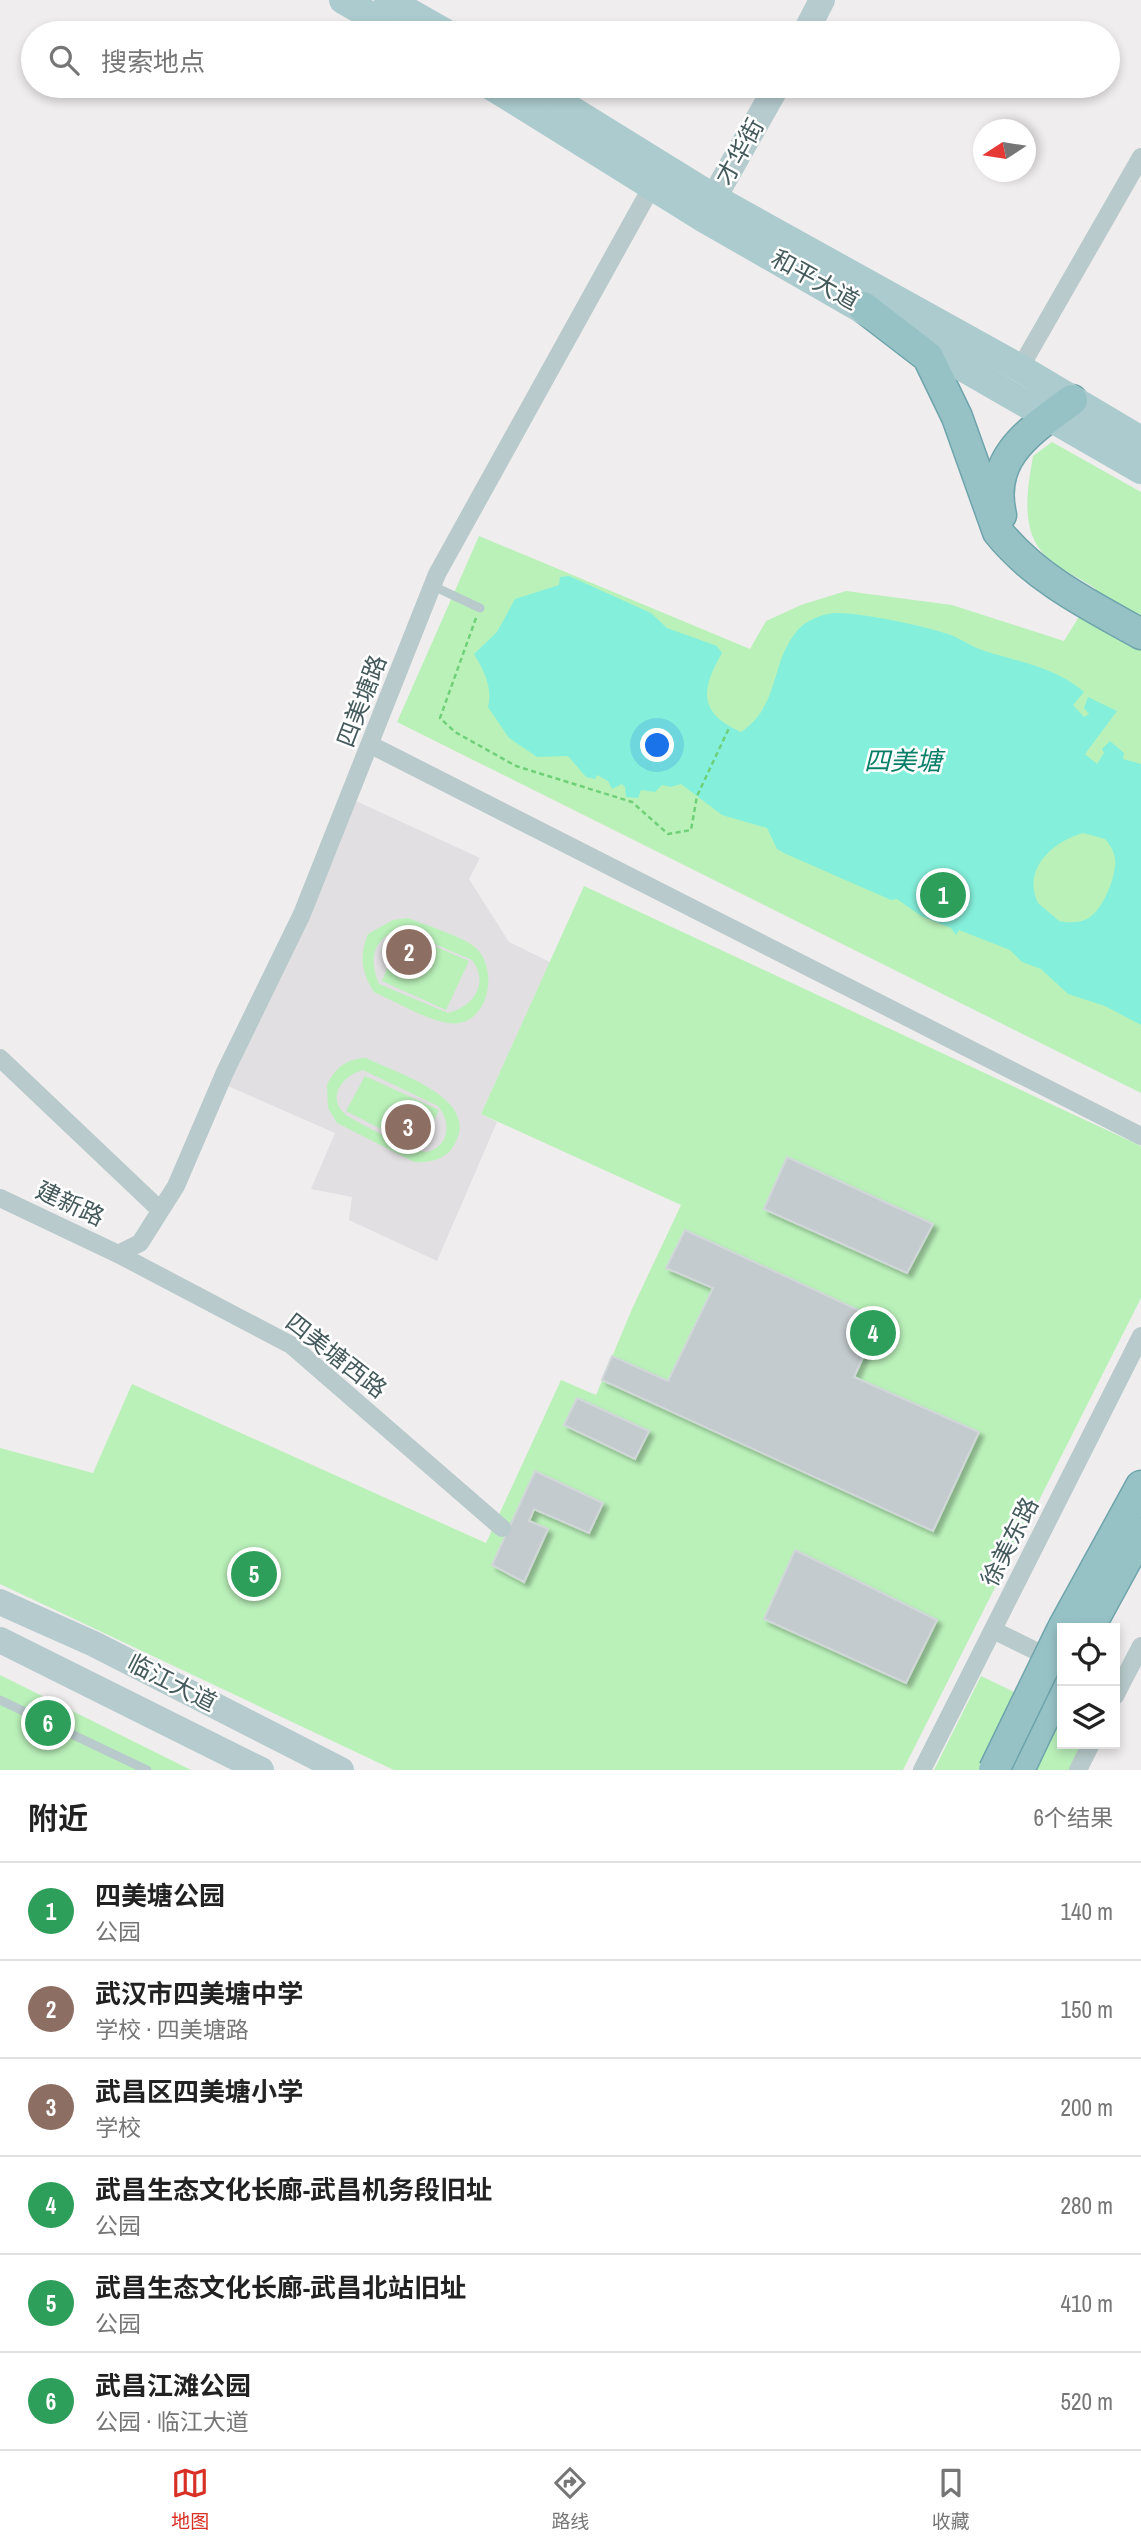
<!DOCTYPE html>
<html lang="zh">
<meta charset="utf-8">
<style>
body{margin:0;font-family:"Archivo Narrow","Noto Sans SC",sans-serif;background:#f2f2f2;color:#222}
.controls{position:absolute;right:21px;bottom:21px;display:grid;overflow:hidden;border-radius:0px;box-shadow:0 4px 10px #0003}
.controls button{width:63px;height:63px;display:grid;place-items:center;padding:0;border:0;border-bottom:2px solid #e0e0e0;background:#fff;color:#222;font:35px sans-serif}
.compass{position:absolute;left:973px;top:119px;width:63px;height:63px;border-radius:50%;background:#fff;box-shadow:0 4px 10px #0003;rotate:258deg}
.you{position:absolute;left:658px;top:746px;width:24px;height:24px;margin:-18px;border:5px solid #fff;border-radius:50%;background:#1a73e8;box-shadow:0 0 0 10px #1a73e833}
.badge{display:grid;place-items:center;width:46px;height:46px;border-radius:50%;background:#d93025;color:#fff;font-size:23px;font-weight:700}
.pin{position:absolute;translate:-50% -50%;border:4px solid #fff;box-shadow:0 2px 7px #0006}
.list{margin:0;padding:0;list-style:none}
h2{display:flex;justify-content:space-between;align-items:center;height:91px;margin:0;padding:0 28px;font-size:30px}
h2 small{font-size:23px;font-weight:400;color:#767676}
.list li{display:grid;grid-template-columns:46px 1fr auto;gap:21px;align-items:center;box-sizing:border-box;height:98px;padding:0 28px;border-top:2px solid #e0e0e0}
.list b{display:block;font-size:26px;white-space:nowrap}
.list p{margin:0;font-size:23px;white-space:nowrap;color:#767676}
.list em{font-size:23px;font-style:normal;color:#767676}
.icon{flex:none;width:38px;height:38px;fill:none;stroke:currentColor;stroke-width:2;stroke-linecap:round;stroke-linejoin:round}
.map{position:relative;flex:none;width:1141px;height:1770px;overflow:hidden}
.search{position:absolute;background:#fff;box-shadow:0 4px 10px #0003;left:21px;right:21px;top:21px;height:77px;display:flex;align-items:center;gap:18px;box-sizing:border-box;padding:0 24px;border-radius:38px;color:#767676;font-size:26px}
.sheet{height:679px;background:#fff}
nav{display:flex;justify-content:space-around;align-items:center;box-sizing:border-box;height:98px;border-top:2px solid #e0e0e0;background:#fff;font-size:19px;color:#767676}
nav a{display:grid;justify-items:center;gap:4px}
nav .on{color:#d93025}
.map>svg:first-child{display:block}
.education{fill:#e1dfe1}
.green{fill:#baf1b9;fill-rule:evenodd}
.water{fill:#84f0db;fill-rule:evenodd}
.building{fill:#c4cbce;stroke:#d1d7d9;stroke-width:2;filter:url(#shadow)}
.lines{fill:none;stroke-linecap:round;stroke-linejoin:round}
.trunk-casing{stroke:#6ea4ab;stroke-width:33}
.path{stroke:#6fd079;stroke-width:2.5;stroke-dasharray:5 3.5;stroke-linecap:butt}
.service{stroke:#b8cacb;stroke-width:9}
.minor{stroke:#b8cacb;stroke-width:18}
.secondary{stroke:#b5cbce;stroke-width:26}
.primary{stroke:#abcbce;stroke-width:28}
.trunk{stroke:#96c2c6;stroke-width:30}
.trunk-bridge-casing{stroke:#6ea4ab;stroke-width:33;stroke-linecap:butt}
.trunk-bridge{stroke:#96c2c6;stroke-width:30}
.labels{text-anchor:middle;stroke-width:5;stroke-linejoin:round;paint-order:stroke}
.street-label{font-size:24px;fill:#455a5c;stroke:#fff}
.water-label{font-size:26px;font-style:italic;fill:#097f68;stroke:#fff}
</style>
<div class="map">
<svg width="1141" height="1770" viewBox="0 0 1141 1770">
<defs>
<filter id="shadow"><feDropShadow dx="4.5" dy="4.5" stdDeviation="2" flood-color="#0004"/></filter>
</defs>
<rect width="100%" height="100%" fill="#f0edee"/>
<path class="education" d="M356 801 480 858 469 879 509 942 550 962 481 1114 497 1122 437 1261 349 1220 352 1197 311 1189 335 1133 228 1086Z"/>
<g class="green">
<path d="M1052 442 1141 492V1093L397 722 479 536 750 649 766 621 801 605 846 591 952 605 1064 641 1096 589C1080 578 1055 567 1042 552 1020 526 1028 486 1033 456Z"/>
<path d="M584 886 1141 1146V1298L903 1770H394L0 1584V1448L93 1473 132 1384 486 1543 561 1380 596 1395 632 1309 681 1205 481 1114Z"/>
<path d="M408 918C424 925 466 937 477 949 500 973 487 1029 448 1023 427 1020 394 1001 374 992 361 971 359 956 368 934L393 920ZM400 929 472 960C490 983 473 1007 448 1013L379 984C368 958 373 939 400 929Z"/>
<path d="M402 932 469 961 446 1010 382 981Z"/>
<path d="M366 1058C396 1073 485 1099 453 1147 445 1160 427 1163 414 1162L337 1123 328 1108 327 1085C335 1068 346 1059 366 1058ZM363 1070 438 1106C445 1115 449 1125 445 1137 442 1145 433 1152 425 1152 415 1151 352 1121 345 1114 326 1097 343 1075 363 1070Z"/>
<path d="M365 1076 439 1110 420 1149 346 1111Z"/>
<path d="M0 1675 191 1770H0Z"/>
<path d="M981 1676 1062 1715V1744H1082L1069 1770H934Z"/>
</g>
<path class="water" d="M569 576 651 613 667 628 717 646 722 653C700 691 699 713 741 732 780 705 770 665 796 632 804 621 825 612 839 613 867 614 920 625 948 634 960 638 970 646 982 650 1017 662 1054 666 1084 692L1073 705 1084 717 1089 714 1084 708 1088 697 1117 711 1085 754 1097 764 1104 753 1102 749 1110 741 1124 753 1123 759 1141 764V1025L1105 1006 1068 994 1041 969 1022 962 1010 950 959 930 956 935 951 928 921 916 897 899 891 900 786 854 777 849 767 828 722 815 681 784 671 787 662 785 655 792 641 790 638 798 626 797 625 787 622 784 612 789 608 781 597 775 595 779 586 777 568 756 537 757 509 738 488 707C493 689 484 670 474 654L497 632 515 599 559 585 560 577ZM1083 833 1105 839C1110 845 1114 851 1115 859 1117 875 1103 911 1087 919 1079 923 1068 923 1059 921L1038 903C1022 869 1052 842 1083 833Z"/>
<g class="building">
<path d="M787 1157 933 1224 907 1273 764 1209Z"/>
<path d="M685 1230 880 1320 854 1377 979 1432 933 1531 602 1380 612 1356 668 1381 713 1288 666 1268Z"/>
<path d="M577 1398 649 1431 635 1459 564 1425Z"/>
<path d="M535 1471 603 1503 589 1533 534 1509 529 1521 548 1529 524 1582 492 1565Z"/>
<path d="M795 1550 937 1620 906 1683 764 1619Z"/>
</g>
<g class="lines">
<defs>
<g id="trunk">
<path d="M863 307 928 357 957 417 998 532C1036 579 1089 605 1141 634"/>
<path d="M1001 515C987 456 1032 430 1072 400"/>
<path d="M1063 1628 1141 1486"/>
<path d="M1089 1628 1141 1533"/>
<path d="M1019 1770 1062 1680"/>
</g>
</defs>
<use href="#trunk" class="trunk-casing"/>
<path class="path" d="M476 618 440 718 455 732 516 766 632 802 668 834 691 830 697 796 730 726"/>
<g class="service">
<path d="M433 586 480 608"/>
<path d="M0 1700 147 1770"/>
</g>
<g class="minor">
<path d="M1020 368 1141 157"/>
<path d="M371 745 1141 1136"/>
<path d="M0 1058 160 1210"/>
<path d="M0 1198 118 1254 291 1345 502 1528"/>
<path d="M118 1254 140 1243 176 1186 225 1072 302 914 437 574 656 179"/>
<path d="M993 1630 1062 1664"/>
<path d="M1115 1696 1141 1646"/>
<path d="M922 1770 1141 1336"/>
<path d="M1078 1770 1091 1744"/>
</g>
<g class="secondary">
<path d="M805 33 822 0"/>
<path d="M704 215 777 86"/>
<path d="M0 1602 94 1644 341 1770"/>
<path d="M0 1640 261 1770"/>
</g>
<g class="primary">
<path d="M343 0 401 33"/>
<path d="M388 0 446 33"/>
<path d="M491 86 703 218 1141 470"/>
<path d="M533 86 714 198 1020 368 1141 440"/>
</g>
<use href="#trunk" class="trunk"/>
<defs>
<path id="trunk-bridge" d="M994 1770 1062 1630"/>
</defs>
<use href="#trunk-bridge" class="trunk-bridge-casing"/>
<use href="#trunk-bridge" class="trunk-bridge"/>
</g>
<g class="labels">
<g class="street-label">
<text transform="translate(740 152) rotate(-61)" y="8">才华街</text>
<text transform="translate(815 280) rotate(29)" y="8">和平大道</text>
<text transform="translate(362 701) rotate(-69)" y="8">四美塘路</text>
<text transform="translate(70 1204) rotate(25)" y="8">建新路</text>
<text transform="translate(336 1356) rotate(38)" y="8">四美塘西路</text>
<text transform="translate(1010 1542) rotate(-63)" y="8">徐美东路</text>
<text transform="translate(172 1683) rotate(27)" y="8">临江大道</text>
</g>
<g class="water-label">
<text x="903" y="770">四美塘</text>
</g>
</g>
</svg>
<div class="controls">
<button><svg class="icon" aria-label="locate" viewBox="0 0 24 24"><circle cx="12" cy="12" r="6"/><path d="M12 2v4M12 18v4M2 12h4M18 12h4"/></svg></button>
<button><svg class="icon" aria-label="layers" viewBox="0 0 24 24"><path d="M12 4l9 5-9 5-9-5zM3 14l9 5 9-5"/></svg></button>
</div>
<svg class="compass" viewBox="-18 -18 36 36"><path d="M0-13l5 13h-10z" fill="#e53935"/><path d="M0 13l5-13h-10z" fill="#767676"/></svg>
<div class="you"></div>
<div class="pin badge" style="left:943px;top:895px;background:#2e9e5b">1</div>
<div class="pin badge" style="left:409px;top:952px;background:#8d6e63">2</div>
<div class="pin badge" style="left:408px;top:1127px;background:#8d6e63">3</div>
<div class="pin badge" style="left:873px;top:1333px;background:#2e9e5b">4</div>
<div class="pin badge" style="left:254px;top:1574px;background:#2e9e5b">5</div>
<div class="pin badge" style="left:48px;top:1723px;background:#2e9e5b">6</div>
<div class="search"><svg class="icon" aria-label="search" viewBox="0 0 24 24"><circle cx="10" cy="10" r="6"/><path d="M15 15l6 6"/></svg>搜索地点</div>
</div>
<section class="sheet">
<h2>附近<small>6个结果</small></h2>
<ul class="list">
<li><span class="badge" style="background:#2e9e5b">1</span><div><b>四美塘公园</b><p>公园</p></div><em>140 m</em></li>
<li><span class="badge" style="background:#8d6e63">2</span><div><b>武汉市四美塘中学</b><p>学校 · 四美塘路</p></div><em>150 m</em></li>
<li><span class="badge" style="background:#8d6e63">3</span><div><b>武昌区四美塘小学</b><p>学校</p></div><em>200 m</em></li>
<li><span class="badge" style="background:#2e9e5b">4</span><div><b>武昌生态文化长廊-武昌机务段旧址</b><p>公园</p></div><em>280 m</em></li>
<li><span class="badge" style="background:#2e9e5b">5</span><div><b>武昌生态文化长廊-武昌北站旧址</b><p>公园</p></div><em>410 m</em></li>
<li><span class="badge" style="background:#2e9e5b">6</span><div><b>武昌江滩公园</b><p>公园 · 临江大道</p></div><em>520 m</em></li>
</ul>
</section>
<nav>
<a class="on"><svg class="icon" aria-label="map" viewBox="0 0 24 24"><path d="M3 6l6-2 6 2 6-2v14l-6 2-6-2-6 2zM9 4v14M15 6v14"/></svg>地图</a>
<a><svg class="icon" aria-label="directions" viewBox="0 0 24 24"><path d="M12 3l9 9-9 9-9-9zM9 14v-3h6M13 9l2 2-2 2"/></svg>路线</a>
<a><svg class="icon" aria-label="saved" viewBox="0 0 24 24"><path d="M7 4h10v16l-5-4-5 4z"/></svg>收藏</a>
</nav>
